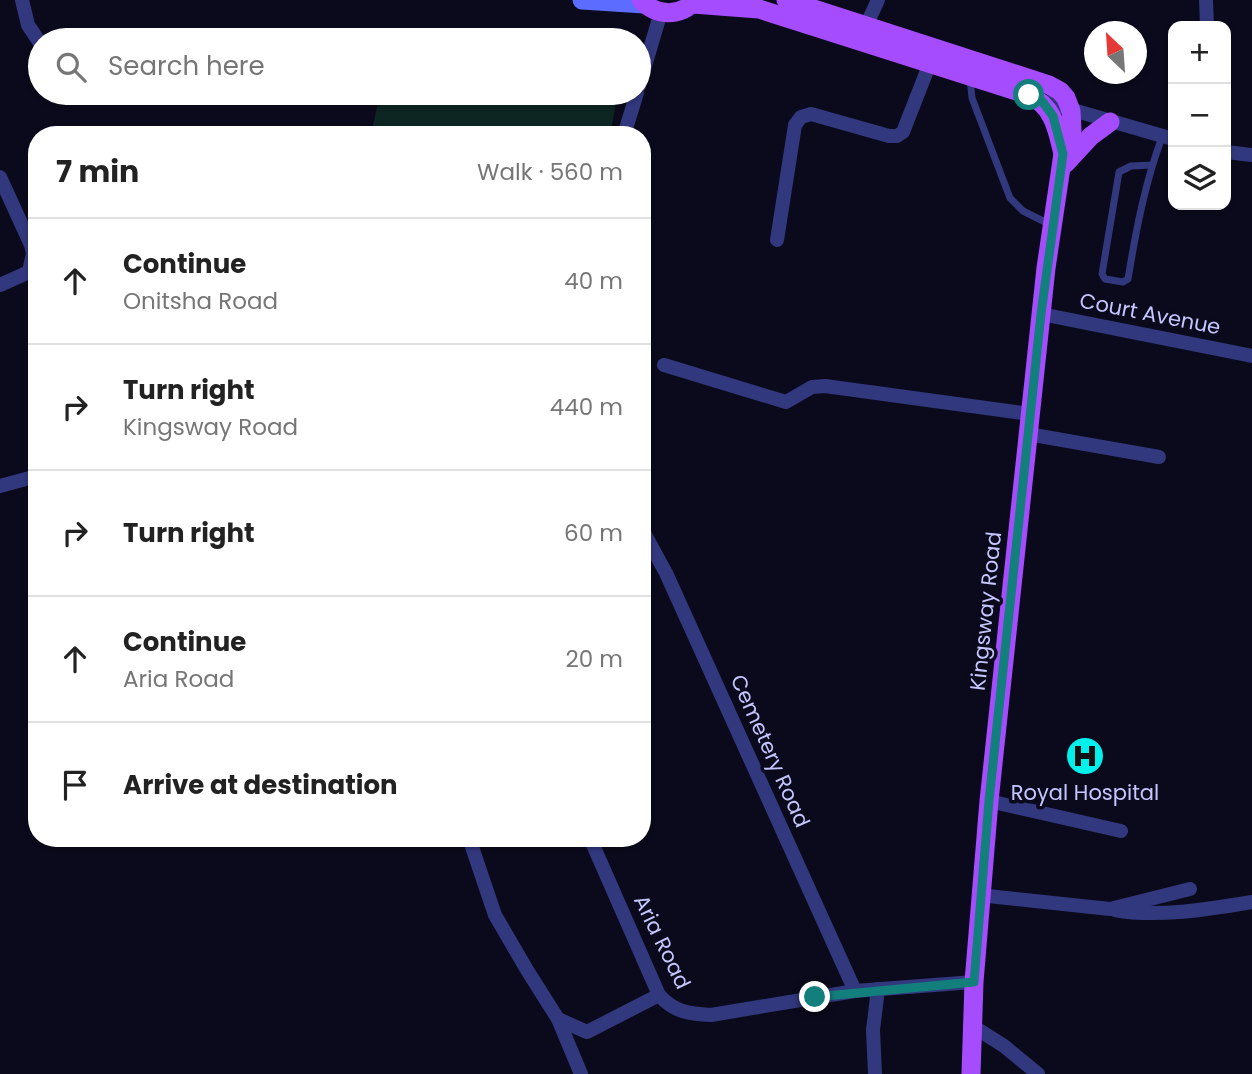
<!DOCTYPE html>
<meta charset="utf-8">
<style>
body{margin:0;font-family:Poppins,sans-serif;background:#f6f6f6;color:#222}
.controls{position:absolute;right:21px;top:21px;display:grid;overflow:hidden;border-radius:14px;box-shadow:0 2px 5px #0004}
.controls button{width:63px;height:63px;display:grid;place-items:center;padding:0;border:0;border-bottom:2px solid #e0e0e0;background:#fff;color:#222;font:35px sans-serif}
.compass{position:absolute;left:1084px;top:21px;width:63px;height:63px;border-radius:50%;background:#fff;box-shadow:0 2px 5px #0004;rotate:335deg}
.stop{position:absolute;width:21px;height:21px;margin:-16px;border:5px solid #137f7c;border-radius:50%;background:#fff}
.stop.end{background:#137f7c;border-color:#fff;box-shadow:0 2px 7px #0008}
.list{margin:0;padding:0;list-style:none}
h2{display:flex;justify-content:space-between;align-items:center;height:91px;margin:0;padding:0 28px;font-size:30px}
h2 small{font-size:23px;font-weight:400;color:#767676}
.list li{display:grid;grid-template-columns:46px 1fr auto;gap:21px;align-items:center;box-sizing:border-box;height:126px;padding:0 28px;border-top:2px solid #e0e0e0}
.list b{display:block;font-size:26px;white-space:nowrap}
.list p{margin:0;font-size:23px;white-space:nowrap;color:#767676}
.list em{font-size:23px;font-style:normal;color:#767676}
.icon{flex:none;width:38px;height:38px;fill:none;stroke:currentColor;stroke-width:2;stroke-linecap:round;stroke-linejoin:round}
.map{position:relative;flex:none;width:1252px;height:1074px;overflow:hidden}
.search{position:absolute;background:#fff;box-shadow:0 2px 5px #0004;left:28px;top:28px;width:623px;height:77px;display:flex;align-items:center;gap:18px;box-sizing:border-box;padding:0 24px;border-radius:38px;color:#767676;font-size:26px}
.panel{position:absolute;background:#fff;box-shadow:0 2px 5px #0004;left:28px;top:126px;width:623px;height:721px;border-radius:28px}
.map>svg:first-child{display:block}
.green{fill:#0d2622}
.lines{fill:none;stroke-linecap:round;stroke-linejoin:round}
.service{stroke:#32387e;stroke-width:7}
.minor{stroke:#32387e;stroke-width:14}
.secondary{stroke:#5c6cff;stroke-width:19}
.primary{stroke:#a64cff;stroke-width:19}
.route{stroke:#137f7c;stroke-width:9}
.labels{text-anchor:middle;stroke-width:7;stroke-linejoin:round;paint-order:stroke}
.street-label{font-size:21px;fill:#c5c6ff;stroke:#0b0a1c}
.poi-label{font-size:21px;fill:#c5c6ff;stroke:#0b0a1c}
</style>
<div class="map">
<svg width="1252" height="1074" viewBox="0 0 1252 1074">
<rect width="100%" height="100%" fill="#0b0a1c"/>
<g class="green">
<path d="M395 32 630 35 629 40H393Z"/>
<path d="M380 93H618L610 135H371Z"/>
</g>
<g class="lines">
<g class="service">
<path d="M970 79 972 98 1010 198 1023 211 1049 224"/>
<path d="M1152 165 1131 166 1119 172 1102 274 1105 279 1123 282 1128 279C1136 230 1145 183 1162 137"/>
</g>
<g class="minor">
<path d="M22 0 28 25 40 43"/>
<path d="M1206 0 1207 26"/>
<path d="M866 26 878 0"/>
<path d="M639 86 661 12"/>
<path d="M1042 101 1173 139"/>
<path d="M624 135 637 93"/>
<path d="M1226 152 1252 155"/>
<path d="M0 177 31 245 33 253 29 272 0 285"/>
<path d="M777 240 795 125 801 117 811 114 889 136H897L903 132 930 63"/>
<path d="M1041 314 1252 356"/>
<path d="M664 365 786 402 812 387 825 386 1030 414"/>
<path d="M1028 434 1159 457"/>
<path d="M0 486 37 476"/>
<path d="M642 529 666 573 855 991"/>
<path d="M989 801 1121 831"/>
<path d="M469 838 495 915 527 970 558 1019 587 1032 659 995"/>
<path d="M590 838 659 995C674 1012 689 1014 711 1015L855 991 974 982"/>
<path d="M979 895 1110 909 1190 889"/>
<path d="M1115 910C1157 918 1210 909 1252 902"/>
<path d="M558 1019 581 1074"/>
<path d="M971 1025 1004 1046 1038 1074"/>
<path d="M875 1074 873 1030 878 989"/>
</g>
<path class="secondary" d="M582 0 644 4"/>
<g class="primary">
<path d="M641 0C657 17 680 17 696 0"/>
<path d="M786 0 1049 85 1060 91 1066 98 1071 111 1072 131 1063 154 1046 268 989 801 974 982 971 1074"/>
<path d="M693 4 759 9 1029 95C1054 107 1057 129 1063 154"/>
<path d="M1065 164 1091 136 1110 122"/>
</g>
</g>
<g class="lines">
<path class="route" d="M815 997 974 982 989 801 1041 314 1063 154 1053 116 1042 101 1029 95"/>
</g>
<defs>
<symbol id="hospital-disc" viewBox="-11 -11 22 22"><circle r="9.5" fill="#00f0eb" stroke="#0b0a1c"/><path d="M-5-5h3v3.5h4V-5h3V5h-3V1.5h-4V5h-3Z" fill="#111"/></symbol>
</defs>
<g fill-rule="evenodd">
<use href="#hospital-disc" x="1063" y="734" width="44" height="44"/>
</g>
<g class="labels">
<g class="street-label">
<text transform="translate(1150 314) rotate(11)" y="7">Court Avenue</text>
<text transform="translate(986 611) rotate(-84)" y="7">Kingsway Road</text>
<text transform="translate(770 751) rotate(66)" y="7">Cemetery Road</text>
<text transform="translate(662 942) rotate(64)" y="7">Aria Road</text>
</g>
<g class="poi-label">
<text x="1085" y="800">Royal Hospital</text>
</g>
</g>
</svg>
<div class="controls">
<button>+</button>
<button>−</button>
<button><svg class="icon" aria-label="layers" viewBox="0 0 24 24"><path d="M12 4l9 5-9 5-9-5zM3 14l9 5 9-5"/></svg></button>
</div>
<svg class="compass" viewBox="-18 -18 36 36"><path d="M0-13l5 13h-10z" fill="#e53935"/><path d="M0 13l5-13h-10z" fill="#767676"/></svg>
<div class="stop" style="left:1029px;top:95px"></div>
<div class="stop end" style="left:815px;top:997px"></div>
<div class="search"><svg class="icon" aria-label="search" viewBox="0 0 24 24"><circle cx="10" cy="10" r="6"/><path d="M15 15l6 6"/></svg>Search here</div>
<section class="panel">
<h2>7 min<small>Walk · 560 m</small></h2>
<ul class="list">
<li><svg class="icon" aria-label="ahead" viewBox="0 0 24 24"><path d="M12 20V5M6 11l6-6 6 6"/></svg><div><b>Continue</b><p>Onitsha Road</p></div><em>40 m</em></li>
<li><svg class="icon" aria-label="right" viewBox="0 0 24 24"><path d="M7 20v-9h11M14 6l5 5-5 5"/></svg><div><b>Turn right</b><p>Kingsway Road</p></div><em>440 m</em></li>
<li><svg class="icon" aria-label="right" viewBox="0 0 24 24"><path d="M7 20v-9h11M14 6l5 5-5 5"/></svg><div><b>Turn right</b></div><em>60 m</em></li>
<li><svg class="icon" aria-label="ahead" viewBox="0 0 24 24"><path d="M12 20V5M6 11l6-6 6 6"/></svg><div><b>Continue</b><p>Aria Road</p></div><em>20 m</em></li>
<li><svg class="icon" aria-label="arrive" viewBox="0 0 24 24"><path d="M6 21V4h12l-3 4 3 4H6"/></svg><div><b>Arrive at destination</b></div></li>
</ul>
</section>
</div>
